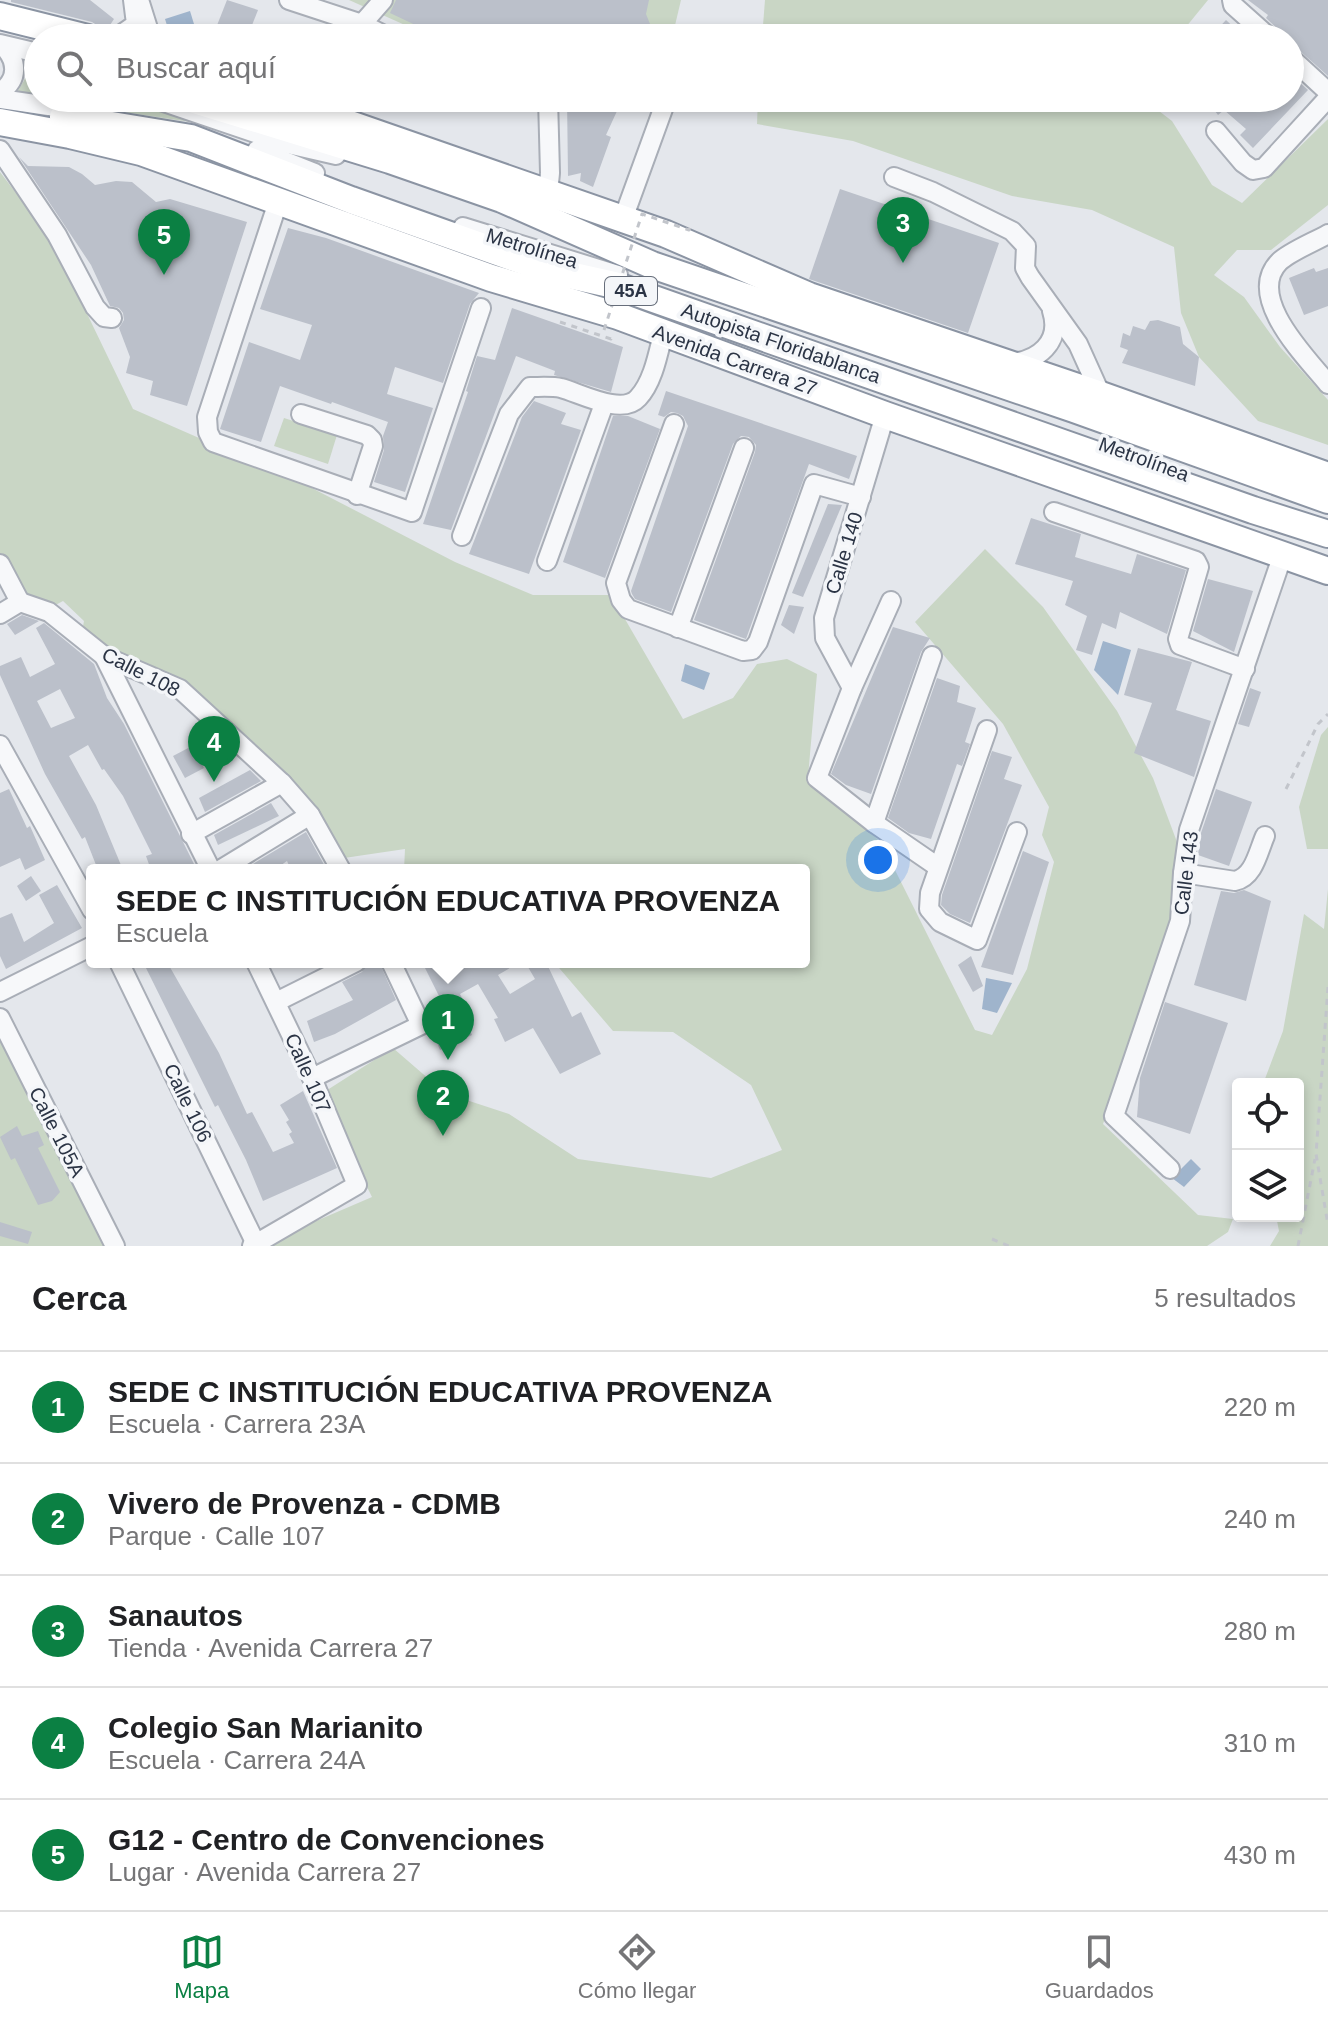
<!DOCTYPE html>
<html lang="es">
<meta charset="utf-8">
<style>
body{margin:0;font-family:Arial,sans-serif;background:#f6f6f6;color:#202124}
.controls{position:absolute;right:24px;bottom:24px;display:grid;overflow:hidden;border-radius:8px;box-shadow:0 4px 12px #0003}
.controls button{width:72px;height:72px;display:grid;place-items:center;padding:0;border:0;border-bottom:2px solid #e0e0e0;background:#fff;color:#202124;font:40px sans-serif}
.you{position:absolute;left:878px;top:860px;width:28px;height:28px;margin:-20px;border:6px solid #fff;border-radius:50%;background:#1a73e8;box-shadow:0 0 0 12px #1a73e833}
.badge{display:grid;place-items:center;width:52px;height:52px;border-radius:50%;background:#0b8043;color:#fff;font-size:26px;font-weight:700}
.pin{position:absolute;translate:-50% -66px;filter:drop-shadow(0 2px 4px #0008)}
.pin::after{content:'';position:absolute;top:42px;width:28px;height:24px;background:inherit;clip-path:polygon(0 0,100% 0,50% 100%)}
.popup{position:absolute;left:86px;top:864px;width:724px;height:104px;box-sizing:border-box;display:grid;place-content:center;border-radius:8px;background:#fff;filter:drop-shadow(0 2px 6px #0005);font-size:26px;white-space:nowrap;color:#757577}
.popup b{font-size:30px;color:#202124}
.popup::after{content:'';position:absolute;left:50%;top:100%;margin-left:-16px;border:16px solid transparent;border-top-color:#fff}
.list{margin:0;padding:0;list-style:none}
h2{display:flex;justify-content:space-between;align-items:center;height:104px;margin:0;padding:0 32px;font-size:34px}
h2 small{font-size:26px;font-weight:400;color:#757577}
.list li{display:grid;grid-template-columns:52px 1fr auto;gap:24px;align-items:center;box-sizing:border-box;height:112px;padding:0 32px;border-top:2px solid #e0e0e0}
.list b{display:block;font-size:30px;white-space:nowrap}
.list p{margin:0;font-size:26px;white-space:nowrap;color:#757577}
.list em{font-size:26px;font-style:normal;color:#757577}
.icon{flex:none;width:44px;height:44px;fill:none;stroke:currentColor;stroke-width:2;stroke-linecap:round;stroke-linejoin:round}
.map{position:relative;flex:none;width:1328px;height:1246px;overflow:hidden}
.search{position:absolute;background:#fff;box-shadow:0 4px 12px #0003;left:24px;right:24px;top:24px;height:88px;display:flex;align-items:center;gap:20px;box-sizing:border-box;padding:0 28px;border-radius:44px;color:#757577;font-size:30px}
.sheet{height:664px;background:#fff}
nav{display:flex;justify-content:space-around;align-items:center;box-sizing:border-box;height:112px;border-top:2px solid #e0e0e0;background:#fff;font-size:22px;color:#757577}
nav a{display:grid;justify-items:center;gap:4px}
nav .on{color:#0b8043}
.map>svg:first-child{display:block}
.green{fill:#c9d6c5}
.water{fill:#9fb4cc}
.building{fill:#bbc0ca;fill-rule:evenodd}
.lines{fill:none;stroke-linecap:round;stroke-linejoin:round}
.minor-casing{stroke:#a9aeb7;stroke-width:22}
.highway-casing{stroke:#8b94a3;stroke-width:30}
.path{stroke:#c2c5cb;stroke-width:3;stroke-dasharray:6 6;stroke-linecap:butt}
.minor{stroke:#f7f8fa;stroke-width:18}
.highway{stroke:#fff;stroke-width:26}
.path-bridge{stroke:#c2c5cb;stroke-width:3;stroke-dasharray:6 6;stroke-linecap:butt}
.labels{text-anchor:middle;stroke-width:7;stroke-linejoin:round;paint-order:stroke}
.shield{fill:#f4f6f9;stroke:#676e7b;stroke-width:2}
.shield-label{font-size:18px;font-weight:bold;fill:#2b3445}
.street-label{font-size:20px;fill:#2b3445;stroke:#f4f6f9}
</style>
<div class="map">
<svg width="1328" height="1246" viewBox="0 0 1328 1246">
<rect width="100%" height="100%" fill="#e4e7ec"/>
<g class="green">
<path d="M349 0H681L672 38H434Z"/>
<path d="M765 0H1208L1177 38H762Z"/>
<path d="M24 55 38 59V98H139L204 124 15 96 26 77Z"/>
<path d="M758 98H1142L1172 121 1212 185 1242 203 1328 119V205L1271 250H1237L1214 275 1244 297 1280 347 1328 400V445L1258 421 1199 357 1181 313 1174 247 1092 210 1012 196 853 141 757 124Z"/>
<path d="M0 172 51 239 133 409 306 485 455 562 533 595H611L683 719 733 698 757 664 787 659 817 674 808 777 827 787 882 844 975 1030 992 1035 1027 969 1054 862 1042 835 1049 807 1003 724 915 622 985 549 1043 607 1117 711 1153 778 1180 850 1173 929 1103 1124 1198 1215 1233 1219 1228 1232 1207 1246H258L372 1197 321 1094 393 1048 445 1093 509 1114 578 1159 711 1178 782 1150 751 1085 673 1032 613 1031 554 962H804V870H404L405 849 344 858 182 686 114 657 82 632 84 621 63 601 50 608 22 597 0 555Z"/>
<path d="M284 418 337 435 328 464 274 446Z"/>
<path d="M1328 727V849H1307L1299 807 1321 735Z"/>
<path d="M1328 889V1246H1270L1279 1231 1276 1216H1298V1084H1263L1283 1031 1304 914 1324 929Z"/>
<path d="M0 1036 107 1246H0Z"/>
</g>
<g class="water">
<path d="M190 11 194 24 169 32 165 19Z"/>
<path d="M1103 641 1131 650 1118 695 1094 670Z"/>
<path d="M685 664 710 673 704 690 681 681Z"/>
<path d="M986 978 1012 983 997 1013 982 1009Z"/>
<path d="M1191 1159 1201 1169 1184 1187 1172 1178Z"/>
</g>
<g class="building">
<path d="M11 0H90L114 19 106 31 92 22 11 2Z"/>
<path d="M227 0 258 10 247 38H212Z"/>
<path d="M396 0H649L646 14 652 29 544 38H443L390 13Z"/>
<path d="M1248 0H1328V76L1290 42V38L1283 37 1284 35 1266 18 1268 15Z"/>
<path d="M1226 20 1245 38H1209Z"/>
<path d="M1290 74 1308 90 1253 148 1240 135 1246 129 1224 110 1218 115 1205 98H1254L1266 108 1276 98H1290Z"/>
<path d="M567 98H623L606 135 611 137 593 187 580 181 581 173 568 176Z"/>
<path d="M19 157 28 166 69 167 82 174 95 185 116 181 132 182 156 202 170 199 247 222 187 406 150 395 153 381 126 373 130 357 119 328 124 320 123 313 119 308 110 306 91 265Z"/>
<path d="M840 189 999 243 968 333 809 279Z"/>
<path d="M288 228 326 238 479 293 470 304 443 383 395 367 387 394 433 408 405 492 374 482 384 450 383 436 388 422 332 402 331 404 280 386 261 442 220 429 249 342 300 360 312 325 260 309Z"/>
<path d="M1314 268 1316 272 1328 268V306L1304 315 1289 278Z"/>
<path d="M512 308 623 347 611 392 554 375 555 371 516 356 451 530 423 524 468 392 466 391 477 356 495 360Z"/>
<path d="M1158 320 1180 327 1183 344 1199 357 1195 386 1122 363 1128 350 1120 347 1123 333 1130 336 1133 326 1145 330 1150 321Z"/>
<path d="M666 391 857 456 849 479 809 464 746 639 694 620 755 452 756 445 749 437 741 436 733 444 671 612 635 599 632 594 631 591 688 426 683 416 677 413 671 412 664 417 658 415Z"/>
<path d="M534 401 566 413 561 424 581 430 529 574 469 554 522 417Z"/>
<path d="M613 416H628L660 429 605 578 563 562Z"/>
<path d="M828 504 842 505 803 597 792 593Z"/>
<path d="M1031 518 1081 534 1075 557 1131 574 1137 554 1186 570 1167 634 1120 612 1116 629 1102 623 1092 655 1076 650 1087 616 1065 605 1073 581 1015 564Z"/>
<path d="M1208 579 1253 591 1234 652 1193 631Z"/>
<path d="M789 605 804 607 794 634 781 625Z"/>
<path d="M22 615 39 621 15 635 7 624Z"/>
<path d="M44 623 94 664 107 698 124 724 197 870H151L146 856 152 854 123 796 104 769 102 770 88 745 69 756 96 805 123 870H98L85 837 82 839 45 774 0 675V666L21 657 30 677 55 664 36 628ZM60 689 75 718 51 728 37 701Z"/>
<path d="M893 627 930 638 921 652 871 794 846 785 831 774Z"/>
<path d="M1138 648 1192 662 1176 710 1211 721 1194 777 1134 753 1152 703 1124 695Z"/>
<path d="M937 678 960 686 957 702 976 708 965 742 970 744 962 766 957 764 931 839 909 833 888 818Z"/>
<path d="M1250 688 1261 692 1249 727 1238 724Z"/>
<path d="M192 746 204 768 185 778 173 756Z"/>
<path d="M992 751 1012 757 1004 779 1022 785 970 923 950 914 941 905 942 895Z"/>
<path d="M250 770 261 781 205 812 199 798Z"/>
<path d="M9 789 27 828 30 826 45 860 25 870 20 858 0 867V793Z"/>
<path d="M1216 789 1252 802 1229 866 1198 855 1201 833Z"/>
<path d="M271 803 279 816 218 845 214 835Z"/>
<path d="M306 832 327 870H291L287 861 274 870H243Z"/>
<path d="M1023 851 1049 862 1013 975 981 967Z"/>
<path d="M31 876 41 891 26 901 17 886Z"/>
<path d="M57 885 82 928 6 969 0 956V918L12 913 24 942 54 923 39 895Z"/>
<path d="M1244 890 1271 901 1246 1001 1194 985 1221 891 1234 893Z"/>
<path d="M971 956 983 986 973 992 958 965Z"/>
<path d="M143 962H167L219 1053 247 1114 252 1112 273 1152 294 1143 289 1134 292 1132 286 1122 289 1120 280 1105 303 1091 337 1168 263 1201 246 1160 218 1105 215 1107Z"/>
<path d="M368 962H379L396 1000 335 1034 314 1042 307 1021 353 1000 342 982 362 972Z"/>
<path d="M422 962H520L498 975 510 994 535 979 525 962H546L572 1017 581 1012 601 1054 560 1074 533 1028 505 1042 494 1019 498 1018 478 984 460 994 468 1010 462 1013 472 1035 440 1050 433 1033 442 1029 437 1017 447 1012Z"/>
<path d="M1165 1002 1228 1023 1190 1134 1137 1117 1140 1078Z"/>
<path d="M17 1126 22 1136 38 1131 44 1145 38 1148 60 1192 52 1201 38 1205 15 1158 11 1160 0 1137Z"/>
<path d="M0 1222 32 1232 28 1244 0 1236Z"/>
</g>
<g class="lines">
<defs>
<g id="minor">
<path d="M289 0 362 24 390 38"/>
<path d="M1232 0 1233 5 1270 38"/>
<path d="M140 3 151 38"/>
<path d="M362 24 383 0"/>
<path d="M116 38 136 24 133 0"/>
<path d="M0 44 38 53"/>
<path d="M1290 57 1328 92"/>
<path d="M0 92C19 80 18 60 2 45"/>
<path d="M152 98 288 144 336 155"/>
<path d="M0 99 76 110"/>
<path d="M1216 131 1243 163 1253 170 1264 168 1328 98"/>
<path d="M0 150 57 235 95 307 104 317 112 318"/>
<path d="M257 150 315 173"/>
<path d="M894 177 933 192 1012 231 1026 246 1025 268 1030 277 1078 344 1101 395"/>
<path d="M548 193 550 173 548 98"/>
<path d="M278 202 207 417 208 432 213 442 412 512 481 308"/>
<path d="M623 219 667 98"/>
<path d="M463 227 618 275"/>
<path d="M1328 234C1314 242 1289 252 1279 262 1245 297 1306 357 1328 384"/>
<path d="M1008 363C1038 362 1062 342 1052 311"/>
<path d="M301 414 367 435 372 440 373 446 357 495"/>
<path d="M674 424 616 583 621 600 628 609 743 651 752 650 758 642 814 484 861 497"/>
<path d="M1054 512 1196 561 1199 567 1178 639 1180 645 1245 669"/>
<path d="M462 536 509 414 530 387C540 387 552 386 561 388 580 393 622 416 638 398 653 382 658 354 663 334"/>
<path d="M547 561 604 404"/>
<path d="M0 564 20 602"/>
<path d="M891 601 852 688 817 778 874 823 938 867"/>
<path d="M20 602 49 612 104 656 180 689 282 783 310 815 341 870"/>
<path d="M0 614 20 602"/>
<path d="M678 628 744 448"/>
<path d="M104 656 211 870"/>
<path d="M852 688 825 638 824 618 885 415"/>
<path d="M987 730 930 893 929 909 940 922 977 940 1017 832"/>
<path d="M0 745 92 910"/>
<path d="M874 823 932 656"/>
<path d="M191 834 282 783"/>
<path d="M220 870 310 815"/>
<path d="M1183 873 1235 881C1254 877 1258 852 1265 836"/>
<path d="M119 962 256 1244"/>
<path d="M0 992 92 946"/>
<path d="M276 1002 356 962"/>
<path d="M0 1018 115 1246"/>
<path d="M312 1078 421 1025 391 962"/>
<path d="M1170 1169 1114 1116 1180 921 1183 873 1189 830 1282 557"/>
<path d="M252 1246 357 1185 312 1078 256 962"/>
</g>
<g id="highway">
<path d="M0 16 88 38"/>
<path d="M188 98 390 160 502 199 652 265 1074 409 1328 500"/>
<path d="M275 98 666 234 809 296 1101 395 1328 476"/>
<path d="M63 117 191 138 351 200 551 271 614 285 1253 510 1328 534"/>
<path d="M0 122 70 135 141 152 491 278 618 316 885 415 1328 571"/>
</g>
</defs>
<use href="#minor" class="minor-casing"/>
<use href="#highway" class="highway-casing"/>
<g class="path">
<path d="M560 322 611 339 612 335"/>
<path d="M1286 789 1318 724 1328 714"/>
<path d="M1328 987 1316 1154 1328 1225"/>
<path d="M992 1239 1009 1246"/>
<path d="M1298 1246 1315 1159"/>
</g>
<use href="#minor" class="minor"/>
<use href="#highway" class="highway"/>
<path class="path-bridge" d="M604 330 642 214 689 230 690 226"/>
</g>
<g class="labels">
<rect class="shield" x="605" y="277" width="52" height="28" rx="6"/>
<g class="shield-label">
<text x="631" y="297">45A</text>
</g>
<g class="street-label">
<text transform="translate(532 248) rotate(17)" y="7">Metrolínea</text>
<text transform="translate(781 343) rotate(19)" y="7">Autopista Floridablanca</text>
<text transform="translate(735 360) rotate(20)" y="7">Avenida Carrera 27</text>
<text transform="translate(1144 459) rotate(20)" y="7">Metrolínea</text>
<text transform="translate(844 553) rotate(-73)" y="7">Calle 140</text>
<text transform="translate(141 672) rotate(27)" y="7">Calle 108</text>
<text transform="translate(1186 873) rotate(-83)" y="7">Calle 143</text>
<text transform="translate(308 1073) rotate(66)" y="7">Calle 107</text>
<text transform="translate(188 1103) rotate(64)" y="7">Calle 106</text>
<text transform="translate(57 1132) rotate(63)" y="7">Calle 105A</text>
</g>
</g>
</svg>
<div class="controls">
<button><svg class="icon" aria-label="locate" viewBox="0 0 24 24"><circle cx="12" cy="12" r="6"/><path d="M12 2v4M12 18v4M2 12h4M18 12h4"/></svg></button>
<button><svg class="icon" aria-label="layers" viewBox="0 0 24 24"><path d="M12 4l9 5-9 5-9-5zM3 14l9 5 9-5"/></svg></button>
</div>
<div class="you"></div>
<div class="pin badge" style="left:448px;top:1060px">1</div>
<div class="popup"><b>SEDE C INSTITUCIÓN EDUCATIVA PROVENZA</b>Escuela</div>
<div class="pin badge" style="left:443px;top:1136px">2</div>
<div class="pin badge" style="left:903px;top:263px">3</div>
<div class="pin badge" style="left:214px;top:782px">4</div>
<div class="pin badge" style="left:164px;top:275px">5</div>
<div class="search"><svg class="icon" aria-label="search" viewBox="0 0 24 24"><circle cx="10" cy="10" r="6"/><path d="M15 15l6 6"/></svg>Buscar aquí</div>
</div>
<section class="sheet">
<h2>Cerca<small>5 resultados</small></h2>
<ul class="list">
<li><span class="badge">1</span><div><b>SEDE C INSTITUCIÓN EDUCATIVA PROVENZA</b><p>Escuela · Carrera 23A</p></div><em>220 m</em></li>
<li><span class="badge">2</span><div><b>Vivero de Provenza - CDMB</b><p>Parque · Calle 107</p></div><em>240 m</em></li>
<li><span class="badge">3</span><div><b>Sanautos</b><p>Tienda · Avenida Carrera 27</p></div><em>280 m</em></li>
<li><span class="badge">4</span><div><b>Colegio San Marianito</b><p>Escuela · Carrera 24A</p></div><em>310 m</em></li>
<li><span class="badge">5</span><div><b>G12 - Centro de Convenciones</b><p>Lugar · Avenida Carrera 27</p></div><em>430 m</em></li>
</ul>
</section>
<nav>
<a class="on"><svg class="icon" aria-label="map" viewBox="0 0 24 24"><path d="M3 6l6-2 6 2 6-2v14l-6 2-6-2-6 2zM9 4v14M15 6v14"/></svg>Mapa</a>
<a><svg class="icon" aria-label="directions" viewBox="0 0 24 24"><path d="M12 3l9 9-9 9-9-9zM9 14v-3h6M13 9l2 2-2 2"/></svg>Cómo llegar</a>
<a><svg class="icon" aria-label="saved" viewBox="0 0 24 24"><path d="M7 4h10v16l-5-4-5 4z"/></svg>Guardados</a>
</nav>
